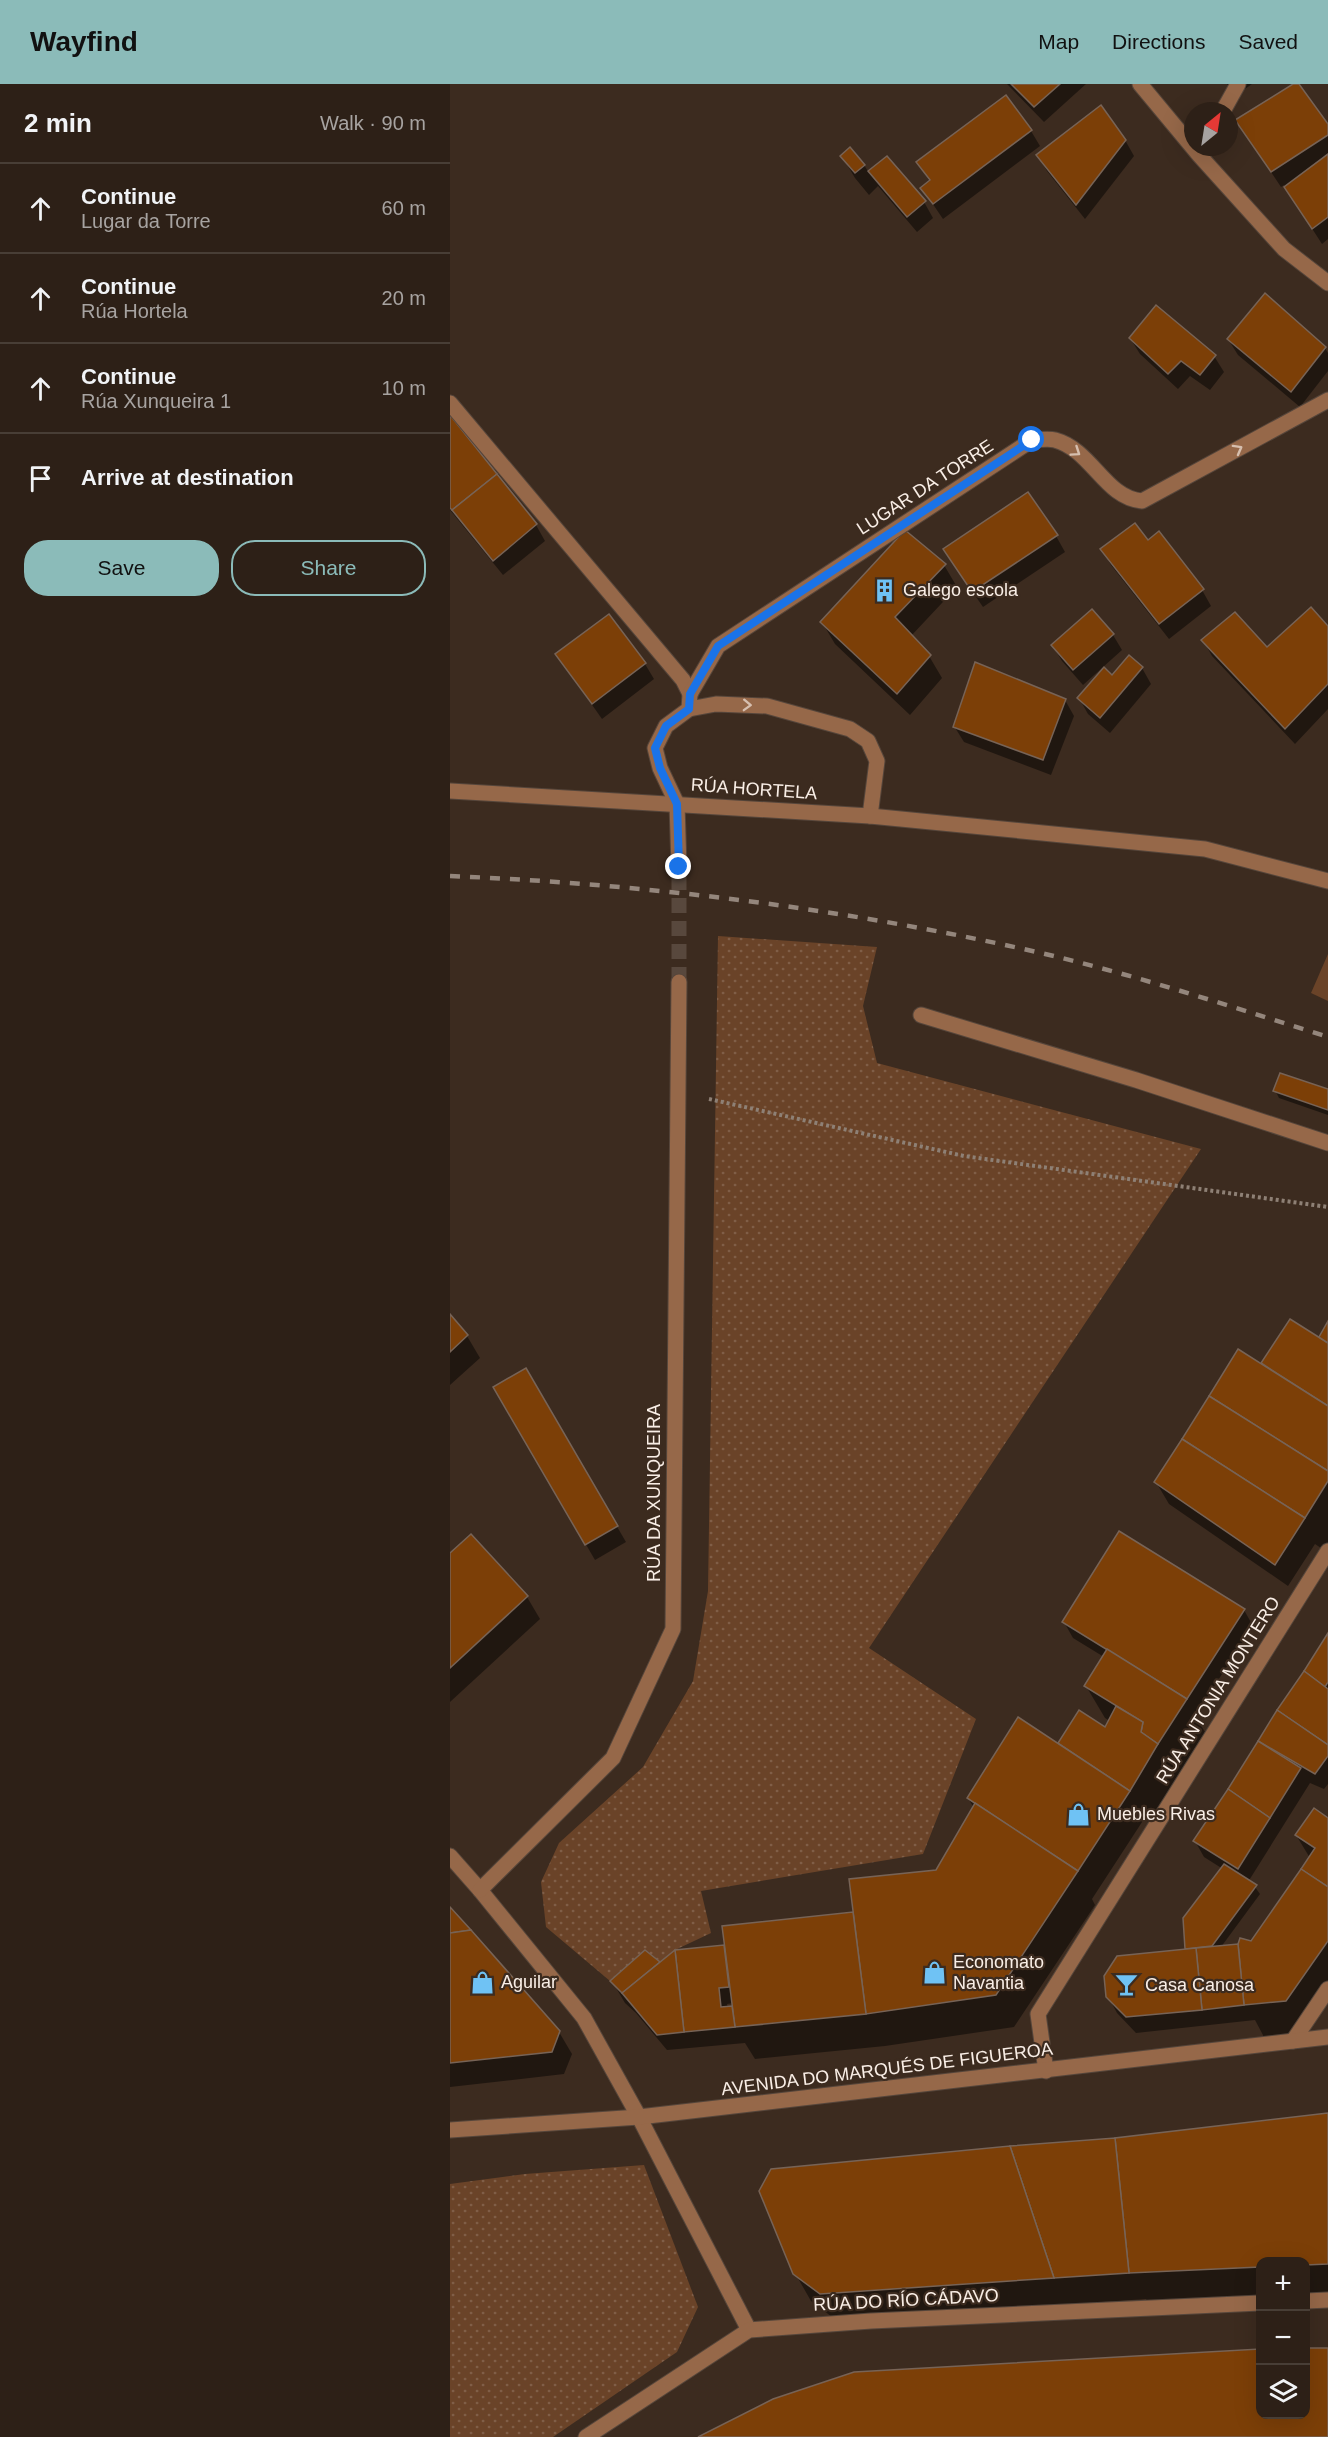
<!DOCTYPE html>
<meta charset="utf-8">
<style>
body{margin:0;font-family:Arial,sans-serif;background:#352820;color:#f1f3f6}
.controls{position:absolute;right:18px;bottom:18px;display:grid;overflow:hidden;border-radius:12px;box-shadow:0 6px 24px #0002}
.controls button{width:54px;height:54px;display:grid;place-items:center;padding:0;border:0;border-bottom:2px solid #483e36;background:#2d2017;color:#f1f3f6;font:30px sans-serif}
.compass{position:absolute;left:734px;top:18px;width:54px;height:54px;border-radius:50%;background:#2d2017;box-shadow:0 6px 24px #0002;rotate:30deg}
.stop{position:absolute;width:18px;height:18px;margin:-14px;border:4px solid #1a73e8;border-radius:50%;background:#fff}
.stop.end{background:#1a73e8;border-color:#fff;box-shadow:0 2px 6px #0008}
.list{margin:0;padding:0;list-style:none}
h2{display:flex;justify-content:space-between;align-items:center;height:78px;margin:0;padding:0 24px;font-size:26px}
h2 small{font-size:20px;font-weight:400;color:#a7a3a1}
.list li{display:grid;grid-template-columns:39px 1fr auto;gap:18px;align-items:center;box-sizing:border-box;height:90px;padding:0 24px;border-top:2px solid #483e36}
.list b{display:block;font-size:22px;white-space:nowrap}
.list p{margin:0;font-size:20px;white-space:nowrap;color:#a7a3a1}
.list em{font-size:20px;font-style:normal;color:#a7a3a1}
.actions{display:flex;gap:12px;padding:18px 24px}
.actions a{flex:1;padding:14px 0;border:2px solid #8bbbb9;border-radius:24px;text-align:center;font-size:21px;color:#8bbbb9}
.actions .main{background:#8bbbb9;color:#111}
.icon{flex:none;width:33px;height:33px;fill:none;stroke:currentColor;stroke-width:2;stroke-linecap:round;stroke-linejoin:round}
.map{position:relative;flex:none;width:878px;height:2353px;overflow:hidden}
header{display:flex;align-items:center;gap:36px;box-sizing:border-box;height:84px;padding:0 30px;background:#8bbbb9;color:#111}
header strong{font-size:28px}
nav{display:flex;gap:33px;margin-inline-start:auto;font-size:21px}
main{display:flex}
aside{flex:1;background:#2d2017}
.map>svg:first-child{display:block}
.grass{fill:url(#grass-dots)}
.park{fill:#6a4328}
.shadow{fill:#0007;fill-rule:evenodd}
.building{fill:#7c3f07;stroke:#776356;stroke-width:1.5}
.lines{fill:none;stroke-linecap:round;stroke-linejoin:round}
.minor-tunnel{stroke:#58483d;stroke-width:15;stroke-dasharray:15 8;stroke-linecap:butt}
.minor-casing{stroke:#56463b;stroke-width:17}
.path{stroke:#8e8075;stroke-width:4;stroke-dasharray:3 3;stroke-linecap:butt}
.minor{stroke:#966849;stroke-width:15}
.rail{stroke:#94867c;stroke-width:4.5;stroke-dasharray:10 10;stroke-linecap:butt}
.oneway{stroke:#d6bfaf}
.route{stroke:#1a73e8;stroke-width:8}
.labels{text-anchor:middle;stroke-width:4.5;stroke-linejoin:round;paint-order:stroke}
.street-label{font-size:18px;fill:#f9eee6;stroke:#3c2b1f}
.poi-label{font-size:18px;fill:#f9eee6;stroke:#3c2b1f;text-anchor:start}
</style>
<header>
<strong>Wayfind</strong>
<nav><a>Map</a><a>Directions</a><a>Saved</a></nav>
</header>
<main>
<aside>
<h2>2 min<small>Walk · 90 m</small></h2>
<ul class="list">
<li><svg class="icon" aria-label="ahead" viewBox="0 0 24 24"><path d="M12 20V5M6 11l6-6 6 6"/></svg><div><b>Continue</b><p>Lugar da Torre</p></div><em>60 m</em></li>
<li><svg class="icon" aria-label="ahead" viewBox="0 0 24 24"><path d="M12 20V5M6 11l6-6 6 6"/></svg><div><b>Continue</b><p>Rúa Hortela</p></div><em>20 m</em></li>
<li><svg class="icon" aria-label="ahead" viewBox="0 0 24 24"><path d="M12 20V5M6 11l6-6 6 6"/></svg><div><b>Continue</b><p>Rúa Xunqueira 1</p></div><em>10 m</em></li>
<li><svg class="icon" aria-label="arrive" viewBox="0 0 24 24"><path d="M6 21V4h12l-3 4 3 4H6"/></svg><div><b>Arrive at destination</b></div></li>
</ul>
<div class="actions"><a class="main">Save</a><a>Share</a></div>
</aside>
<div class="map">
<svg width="878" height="2353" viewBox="0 0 878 2353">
<defs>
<pattern id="grass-dots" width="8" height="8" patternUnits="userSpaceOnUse" patternTransform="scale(1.5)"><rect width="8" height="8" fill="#6a4328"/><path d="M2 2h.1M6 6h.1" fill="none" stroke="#805e47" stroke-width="1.8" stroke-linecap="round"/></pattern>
</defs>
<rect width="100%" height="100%" fill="#3c2b1f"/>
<g class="grass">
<path d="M268 852 427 863 413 922 427 979 751 1065 419 1564 526 1635 473 1770 251 1807 261 1849 225 1866 210 1878 195 1866 160 1897 96 1843 91 1798 109 1759 193 1683 243 1597 258 1507Z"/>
<path d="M194 2081 248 2223 227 2268 103 2353H0V2100L75 2090Z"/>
</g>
<path class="park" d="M878 870V917L861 909Z"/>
<g class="shadow">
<path d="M557 0H636L594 38Z"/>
<path d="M777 0H802L785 12Z"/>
<path d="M847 0 878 43V155L872 160 834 101 831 103 787 37Z"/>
<path d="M581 47 590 62 493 135 472 104 480 98 468 79Z"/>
<path d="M675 56 684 72 635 135 597 87 588 72Z"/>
<path d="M392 72 414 81 419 89 437 74 474 118 483 134 467 148 428 102 419 111 405 94Z"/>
<path d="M680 254 764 272 774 288 760 306 740 292 728 305 690 270Z"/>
<path d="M778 255 875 264 878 269V287L850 323 788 271Z"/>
<path d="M0 333 86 441 95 457 53 491 0 426Z"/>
<path d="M709 449 752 506 761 522 719 555 661 481 652 466 698 458Z"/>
<path d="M606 452 615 468 533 523 504 481Z"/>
<path d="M494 481 507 503 461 552 479 572 492 594 460 631 385 560 372 538Z"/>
<path d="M158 532 195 580 204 595 152 635 107 571Z"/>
<path d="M878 544V625L845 660 762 572 753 556 817 565Z"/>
<path d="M663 551 672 566 633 601 612 577 603 562Z"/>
<path d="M692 584 701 600 660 649 638 630 629 614 662 593Z"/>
<path d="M615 616 624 632 601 691 514 658 504 642Z"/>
<path d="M825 1006 878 1007V1031L829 1014Z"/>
<path d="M0 1233 17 1252 30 1274 0 1301Z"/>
<path d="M878 1240V1459L874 1466 865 1460 838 1502 719 1420 706 1398 815 1284 812 1279 873 1258 870 1253Z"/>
<path d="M75 1286 176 1458 145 1476 45 1304Z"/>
<path d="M21 1452 77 1513 90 1535 0 1618V1471Z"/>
<path d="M794 1526 803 1542 745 1632 755 1648 699 1738 694 1735 642 1815 645 1821 564 1943 435 1962 305 1975 295 1959 217 1966 186 1929 175 1919 162 1897 195 1868 210 1880 226 1867 276 1862 274 1844 405 1829 486 1787 524 1724 518 1714 608 1661 630 1628 656 1645 660 1637 655 1634 636 1602 654 1573 623 1554 614 1538ZM283 1919 284 1923 278 1924 277 1920Z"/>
<path d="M878 1550V1700L874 1705 860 1699 798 1798 805 1803 810 1810 771 1863 802 1859 860 1774 846 1751 878 1736V1915L855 1949 814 1953 805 1936 686 1949 667 1929 658 1912 738 1866 737 1864 773 1785 754 1773 745 1757Z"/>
<path d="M0 1824 109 1948 122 1970 114 1990 0 2003Z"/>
<path d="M878 2031V2213L856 2214V2178H810V2216L699 2221 696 2215 386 2236 361 2217 345 2189 664 2055Z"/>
<path d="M856 2265 878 2266V2353H251L404 2289 810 2267V2330H856Z"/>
</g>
<g class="building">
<path d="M561 0H610L584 23Z"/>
<path d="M843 0H849L878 40V51L821 88 785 36Z"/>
<path d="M556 11 582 46 483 120 470 104 480 96 466 78Z"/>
<path d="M651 21 676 56 626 121 586 71Z"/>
<path d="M400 63 415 81 405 89 390 72Z"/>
<path d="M878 70V133L862 145 834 103Z"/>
<path d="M437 72 476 117 457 133 418 87Z"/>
<path d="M815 209 876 263 841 308 777 255Z"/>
<path d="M706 221 766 271 750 291 731 277 718 290 679 254Z"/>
<path d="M0 331 47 390 2 426 0 424Z"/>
<path d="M47 390 87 440 43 477 2 426Z"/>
<path d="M578 408 608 451 522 508 493 465Z"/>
<path d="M685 439 698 456 709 447 754 505 709 540 650 465Z"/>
<path d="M455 446 496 480 445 533 481 571 447 610 370 538Z"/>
<path d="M861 523 878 542V600L835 645 751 556 785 528 817 563Z"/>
<path d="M642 525 664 550 623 586 601 561Z"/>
<path d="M159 530 196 579 142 620 105 570Z"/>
<path d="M679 571 693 583 650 634 627 614 654 583 662 591Z"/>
<path d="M525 578 616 615 593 676 503 643Z"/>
<path d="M830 989 878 1005V1026L823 1007Z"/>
<path d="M0 1230 18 1251 0 1268Z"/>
<path d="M840 1235 878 1259V1322L811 1279Z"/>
<path d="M878 1237V1259L869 1253Z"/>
<path d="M788 1265 878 1322V1387L759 1312Z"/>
<path d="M76 1284 168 1442 135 1461 43 1303Z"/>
<path d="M759 1312 878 1387V1397L855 1434 732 1355Z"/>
<path d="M732 1355 855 1434 825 1481 704 1398Z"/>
<path d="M669 1447 795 1525 737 1615 612 1538Z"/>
<path d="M21 1450 78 1512 0 1584V1469Z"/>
<path d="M878 1549V1598L875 1603 854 1587Z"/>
<path d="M657 1565 737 1615 708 1660 691 1648 693 1638 634 1602Z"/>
<path d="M854 1587 878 1605V1661L827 1626Z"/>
<path d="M666 1622 693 1638 691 1648 708 1660 680 1707 608 1659 629 1626 655 1643Z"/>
<path d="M827 1626 878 1661V1672L865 1690 808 1657Z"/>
<path d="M568 1633 680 1707 628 1787 517 1714Z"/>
<path d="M808 1657 851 1684 820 1734 778 1705Z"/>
<path d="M778 1705 820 1734 788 1785 743 1757Z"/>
<path d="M525 1719 628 1787 546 1911 416 1930 399 1795 486 1786Z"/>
<path d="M864 1724 878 1734V1803L851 1785 865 1764 845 1751Z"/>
<path d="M774 1780 807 1801 762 1862 735 1865 733 1834Z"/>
<path d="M851 1785 878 1803V1857L836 1917 794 1921 788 1860 790 1854 801 1857Z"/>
<path d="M0 1823 21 1846 0 1849Z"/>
<path d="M403 1828 416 1930 285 1943 272 1842Z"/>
<path d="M21 1846 110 1947 102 1968 0 1979V1849Z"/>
<path d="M788 1860 794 1921 752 1926 746 1864Z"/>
<path d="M274 1861 279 1903 269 1904 271 1923 282 1922 285 1943 234 1948 225 1866Z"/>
<path d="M746 1864 752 1926 676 1933 656 1913 654 1892 667 1872Z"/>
<path d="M195 1866 210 1878 172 1909 160 1897Z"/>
<path d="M225 1866 234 1948 207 1951 172 1909Z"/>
<path d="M878 2029V2180L856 2181V2178H810V2183L679 2189 665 2054Z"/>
<path d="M665 2054 679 2189 604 2194 560 2062Z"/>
<path d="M560 2062 604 2194 370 2210 343 2190 309 2107 321 2085Z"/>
<path d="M856 2264H878V2353H248L323 2315 404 2288 810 2265V2330H856Z"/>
</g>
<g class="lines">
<path class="minor-tunnel" d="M229 898V783"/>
<defs>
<g id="minor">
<path d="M690 0 749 71 834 165 878 199"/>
<path d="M773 27 788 0"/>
<path d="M0 319 233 596 240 610 239 625 216 642 205 664 210 684 227 720 229 783"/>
<path d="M240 610 268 562 582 356C589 356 598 354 605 356 642 366 655 414 692 417L878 316"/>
<path d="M239 625 266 620 317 622 400 645 418 657 427 677 420 732"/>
<path d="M0 707 420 732 755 765 878 797"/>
<path d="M471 931 686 996 878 1059"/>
<path d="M0 1772 30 1806 134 1934 189 2033 299 2246"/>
<path d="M30 1806 163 1674 223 1545 229 898"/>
<path d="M843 1957 878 1905"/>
<path d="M596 1987 588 1930 878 1467"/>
<path d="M0 2046 189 2033 878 1953"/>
<path d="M856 2217 878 2216"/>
<path d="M136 2353 299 2246 421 2237 810 2219"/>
</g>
</defs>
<use href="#minor" class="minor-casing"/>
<path class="path" d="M259 1015 514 1072 878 1123"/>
<use href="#minor" class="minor"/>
<path class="rail" d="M0 792C192 800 382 823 569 864 674 887 776 921 878 953"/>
</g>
<defs><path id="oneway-chevron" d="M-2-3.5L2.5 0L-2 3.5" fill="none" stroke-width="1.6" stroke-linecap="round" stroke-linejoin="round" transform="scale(1.5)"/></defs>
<g class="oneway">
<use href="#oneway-chevron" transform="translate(788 365) rotate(-29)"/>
<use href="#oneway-chevron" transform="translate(626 368) rotate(34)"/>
<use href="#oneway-chevron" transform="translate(297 621) rotate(2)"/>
</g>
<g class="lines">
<path class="route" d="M229 783 227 720 210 684 205 664 216 642 239 625 240 610 268 562 582 356"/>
</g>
<defs>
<symbol id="building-bare" viewBox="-9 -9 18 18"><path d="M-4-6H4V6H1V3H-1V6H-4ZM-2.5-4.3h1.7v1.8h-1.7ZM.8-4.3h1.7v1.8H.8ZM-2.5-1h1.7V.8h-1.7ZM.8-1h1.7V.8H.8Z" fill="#6fc2f4" stroke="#3c2b1f" stroke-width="2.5" paint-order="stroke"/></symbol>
<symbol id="shop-bare" viewBox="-9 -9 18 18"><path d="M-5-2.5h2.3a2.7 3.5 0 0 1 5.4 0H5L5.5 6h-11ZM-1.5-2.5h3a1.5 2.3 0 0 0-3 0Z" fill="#6fc2f4" stroke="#3c2b1f" stroke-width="2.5" paint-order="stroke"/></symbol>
<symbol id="bar-bare" viewBox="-9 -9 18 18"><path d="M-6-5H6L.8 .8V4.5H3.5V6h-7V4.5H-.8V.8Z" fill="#6fc2f4" stroke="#3c2b1f" stroke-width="2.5" paint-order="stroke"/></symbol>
</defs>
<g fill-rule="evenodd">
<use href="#building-bare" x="418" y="490" width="33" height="33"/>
<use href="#shop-bare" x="612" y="1714" width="33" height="33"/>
<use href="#shop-bare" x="468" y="1872" width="33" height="33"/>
<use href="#shop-bare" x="16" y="1882" width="33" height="33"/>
<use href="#bar-bare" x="660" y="1884" width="33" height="33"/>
</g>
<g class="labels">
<g class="street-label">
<text transform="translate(475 403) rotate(-33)" y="6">LUGAR DA TORRE</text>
<text transform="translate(304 705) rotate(4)" y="6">RÚA HORTELA</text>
<text transform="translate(204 1409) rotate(-90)" y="6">RÚA DA XUNQUEIRA</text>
<text transform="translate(768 1606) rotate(-58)" y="6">RÚA ANTONIA MONTERO</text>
<text transform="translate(437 1985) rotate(-7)" y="6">AVENIDA DO MARQUÉS DE FIGUEROA</text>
<text transform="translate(456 2216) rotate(-3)" y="6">RÚA DO RÍO CÁDAVO</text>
</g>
<g class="poi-label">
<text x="453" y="512">Galego escola</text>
<text x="647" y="1736">Muebles Rivas</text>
<text x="503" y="1884">Economato<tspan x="503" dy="21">Navantia</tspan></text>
<text x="51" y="1904">Aguilar</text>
<text x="695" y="1907">Casa Canosa</text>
</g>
</g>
</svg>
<div class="controls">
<button>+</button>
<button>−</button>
<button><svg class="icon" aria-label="layers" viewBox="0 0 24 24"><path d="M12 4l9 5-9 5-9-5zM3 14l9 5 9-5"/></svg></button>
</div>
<svg class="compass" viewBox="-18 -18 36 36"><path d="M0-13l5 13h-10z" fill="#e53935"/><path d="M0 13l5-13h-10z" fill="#a7a3a1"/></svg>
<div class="stop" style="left:582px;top:356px"></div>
<div class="stop end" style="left:229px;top:783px"></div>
</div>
</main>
